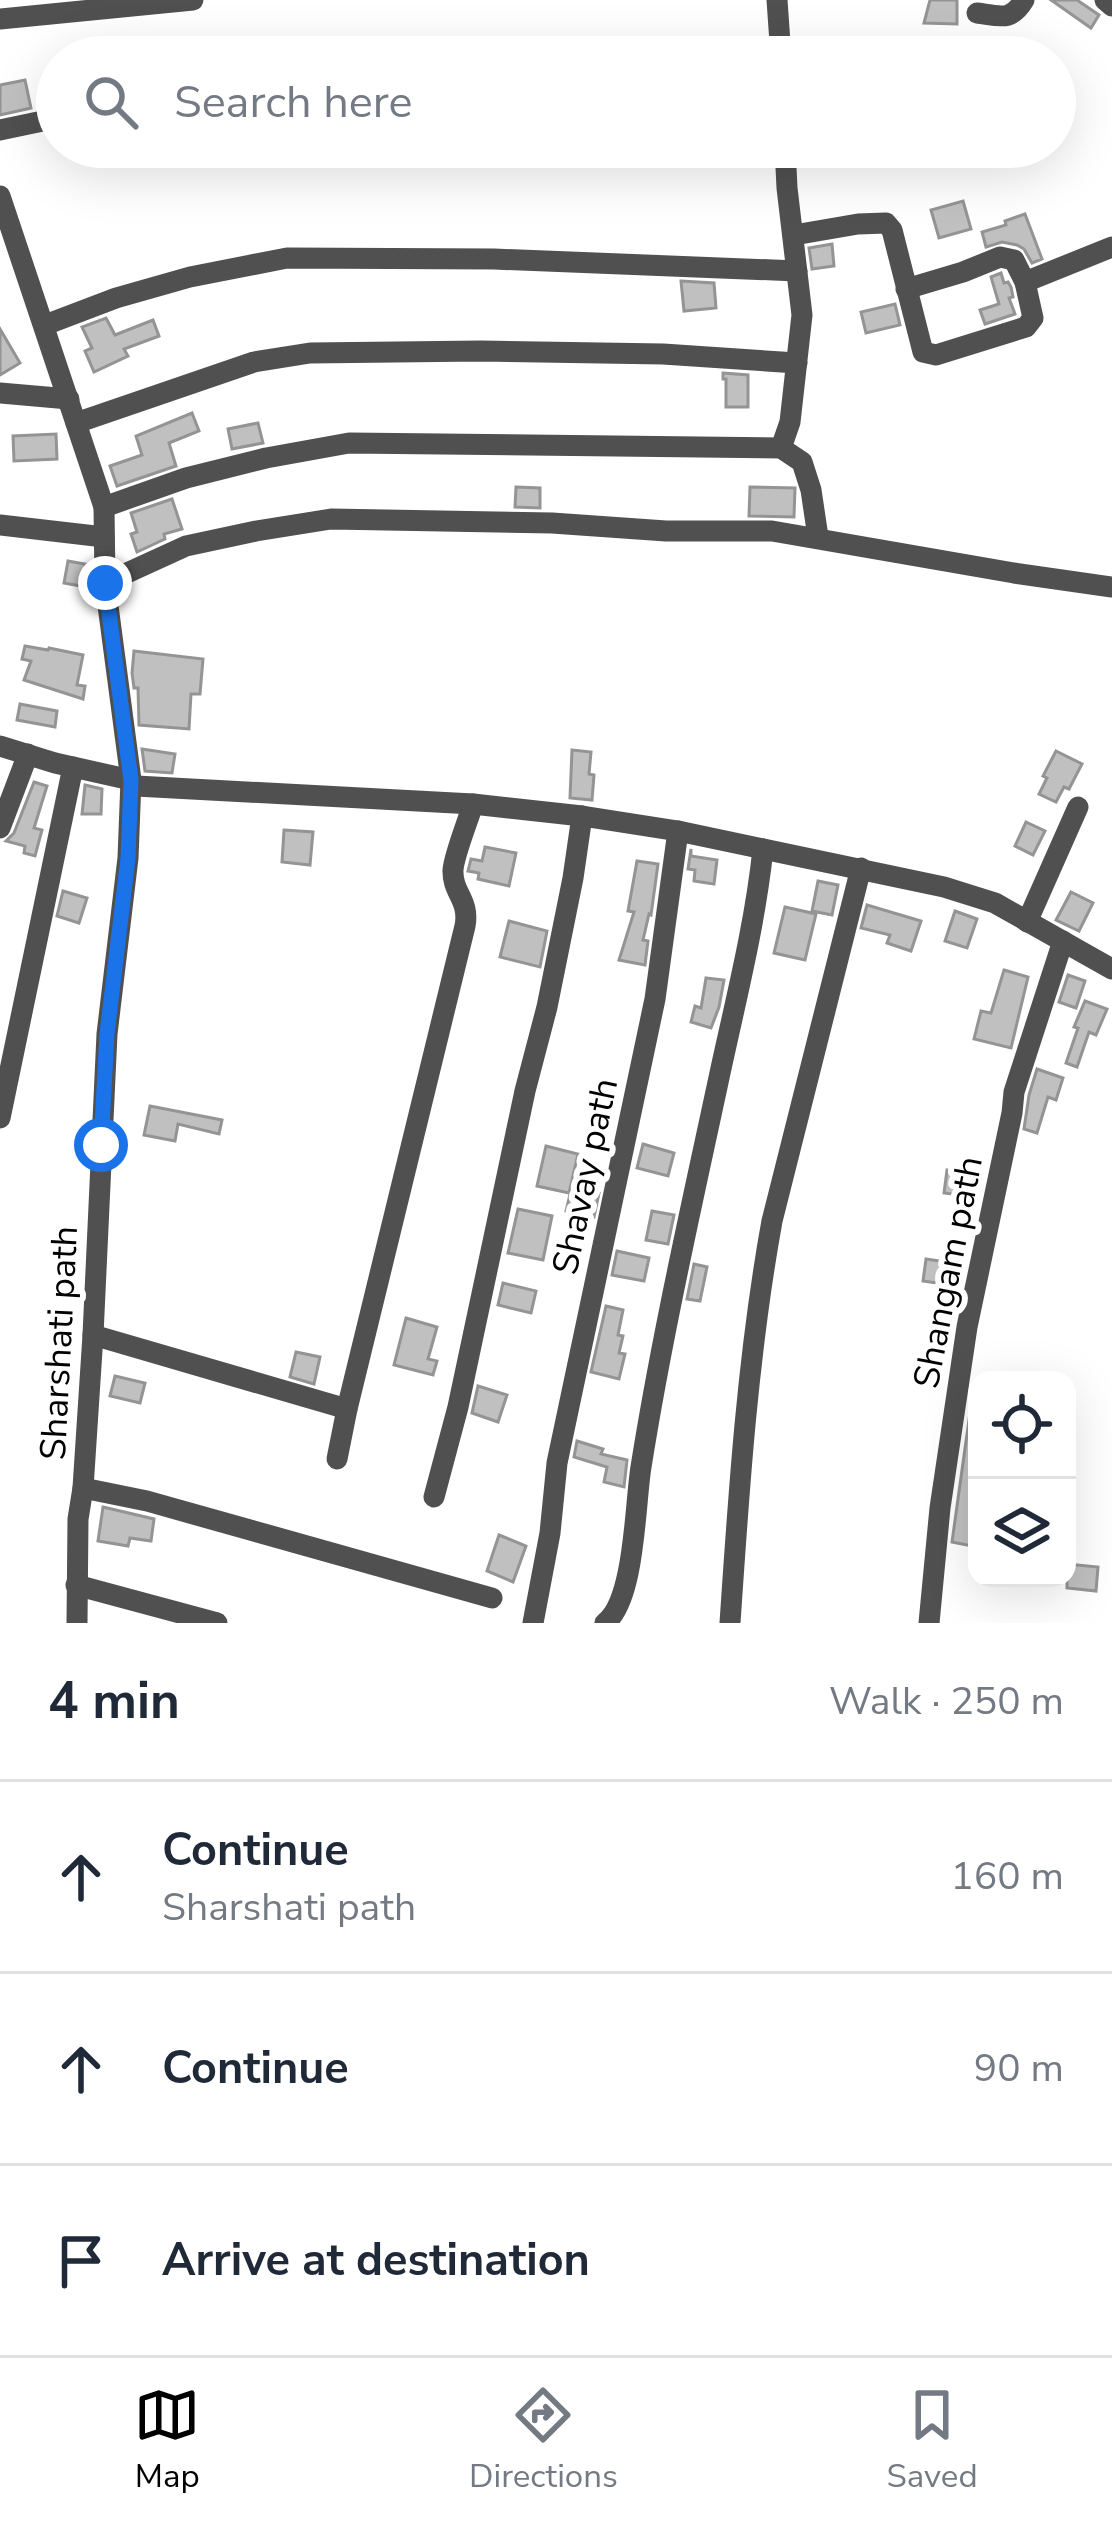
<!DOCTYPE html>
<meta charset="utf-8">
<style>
body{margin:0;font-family:"Nunito Sans",sans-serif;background:#f6f6f7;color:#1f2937}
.controls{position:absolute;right:36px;bottom:36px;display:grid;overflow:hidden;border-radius:24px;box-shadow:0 12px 48px #0002}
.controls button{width:108px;height:108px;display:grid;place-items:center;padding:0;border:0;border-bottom:3px solid #e0e1e3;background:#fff;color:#1f2937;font:60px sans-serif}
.stop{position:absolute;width:36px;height:36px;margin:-27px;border:9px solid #1a73e8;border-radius:50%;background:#fff}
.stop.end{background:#1a73e8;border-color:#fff;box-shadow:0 3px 12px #0008}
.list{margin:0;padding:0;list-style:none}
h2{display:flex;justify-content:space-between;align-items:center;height:156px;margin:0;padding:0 48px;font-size:51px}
h2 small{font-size:39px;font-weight:400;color:#747a83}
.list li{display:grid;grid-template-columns:78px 1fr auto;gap:36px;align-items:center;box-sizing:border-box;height:192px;padding:0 48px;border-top:3px solid #e0e1e3}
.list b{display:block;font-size:45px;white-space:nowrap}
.list p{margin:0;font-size:39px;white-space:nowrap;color:#747a83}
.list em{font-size:39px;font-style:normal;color:#747a83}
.icon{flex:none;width:66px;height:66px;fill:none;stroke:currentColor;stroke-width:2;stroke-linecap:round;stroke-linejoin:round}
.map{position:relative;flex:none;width:1112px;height:1623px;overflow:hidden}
.search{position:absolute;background:#fff;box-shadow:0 12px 48px #0002;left:36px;right:36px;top:36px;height:132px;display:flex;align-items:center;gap:30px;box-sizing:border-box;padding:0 42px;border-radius:66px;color:#747a83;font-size:45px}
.sheet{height:732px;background:#fff}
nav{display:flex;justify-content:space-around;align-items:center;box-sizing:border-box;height:168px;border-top:3px solid #e0e1e3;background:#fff;font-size:33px;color:#747a83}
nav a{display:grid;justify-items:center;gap:6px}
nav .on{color:#000}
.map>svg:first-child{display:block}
.building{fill:#c0c0c0;stroke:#949494;stroke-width:3}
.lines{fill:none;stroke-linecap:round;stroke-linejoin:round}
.minor{stroke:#505050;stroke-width:21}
.route{stroke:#1a73e8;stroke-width:15}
.labels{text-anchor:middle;stroke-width:12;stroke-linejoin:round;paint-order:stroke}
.street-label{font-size:36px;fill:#000;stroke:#fff}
</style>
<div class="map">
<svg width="1112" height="1623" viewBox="0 0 1112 1623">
<rect width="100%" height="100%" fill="#fff"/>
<g class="building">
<path d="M930 0H957V24L924 23Z"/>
<path d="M1051 0H1077L1099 15 1091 28Z"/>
<path d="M25 80 31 108 0 115V85Z"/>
<path d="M963 201 971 229 939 238 931 210Z"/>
<path d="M1025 214 1042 259 1032 263 1024 249 1017 245 1002 242 986 247 982 232 1006 225 1005 221Z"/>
<path d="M832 244 834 266 812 269 809 248Z"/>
<path d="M1001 273 1004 283 1008 282 1011 287 1013 297 1009 298 1015 314 985 324 980 310 999 304 991 277Z"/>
<path d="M681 281 714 283 716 308 684 311Z"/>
<path d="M895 304 900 325 866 333 861 312Z"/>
<path d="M106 318 115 335 153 320 159 336 124 349 128 356 94 372 85 351 92 348 82 327Z"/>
<path d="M0 329 20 363 0 375Z"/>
<path d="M723 373 748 375V407H726V379H723Z"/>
<path d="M192 413 199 431 169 443 176 466 117 486 110 466 142 455 136 436Z"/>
<path d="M258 423 263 443 232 449 228 429Z"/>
<path d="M56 434 57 459 14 461 13 436Z"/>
<path d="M516 487 540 488V508L515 507Z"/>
<path d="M750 487 795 488 794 517 749 516Z"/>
<path d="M172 499 182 529 164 534 165 539 137 552 131 534 137 532 131 513Z"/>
<path d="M68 561 90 565 86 587 64 583Z"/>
<path d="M25 646 48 650 49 648 83 655 77 685 85 686 83 699 24 680 31 661 22 659Z"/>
<path d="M134 651 203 659 200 694H191L189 729 139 725 138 688H134L132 673Z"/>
<path d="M20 704 57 711 55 727 17 720Z"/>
<path d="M142 749 175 754 172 773 145 771Z"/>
<path d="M572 750 591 752 589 774 594 775 592 800 570 798Z"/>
<path d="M1056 751 1082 764 1069 789 1064 787 1056 802 1039 794 1047 778 1043 776Z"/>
<path d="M34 782 47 786 34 828 42 830 35 856 24 853 25 846 6 841 14 833Z"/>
<path d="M85 785 102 789 101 814H82Z"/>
<path d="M1026 822 1045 831 1033 855 1015 846Z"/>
<path d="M284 830 313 832 310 865 282 862Z"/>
<path d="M485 847 516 853 509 886 478 879 479 873 468 871 471 859 482 861Z"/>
<path d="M691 849V856L717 860 714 884 694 881 695 870 688 869Z"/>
<path d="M637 861 658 864 651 915 649 914 643 940 648 941 645 965 619 960 634 912 628 911Z"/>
<path d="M818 881 838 885 832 915 812 911Z"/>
<path d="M63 891 87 898 79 923 57 916Z"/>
<path d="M1071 892 1093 903 1079 931 1056 920Z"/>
<path d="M867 905 921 921 911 951 887 943 890 935 861 928Z"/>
<path d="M785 907 816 914 805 960 774 953Z"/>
<path d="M955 911 977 919 967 948 945 941Z"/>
<path d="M509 921 547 931 540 967 500 957Z"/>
<path d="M1004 970 1028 977 1011 1048 974 1039 981 1011 991 1013Z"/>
<path d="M1068 975 1085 981 1076 1008 1059 1002Z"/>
<path d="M706 978 724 980 719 1007 711 1028 691 1022 695 1006 701 1008Z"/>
<path d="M1085 1001 1107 1009 1096 1035 1089 1032 1077 1067 1066 1063 1078 1028 1074 1027Z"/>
<path d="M1037 1069 1063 1078 1056 1100 1048 1097 1037 1133 1024 1129 1029 1095Z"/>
<path d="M150 1106 222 1120 219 1134 178 1124 175 1141 144 1135Z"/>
<path d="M643 1144 674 1153 668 1176 637 1168Z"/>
<path d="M546 1146 578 1154 569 1193 537 1186Z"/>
<path d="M947 1170 972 1174 969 1196 944 1193Z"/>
<path d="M572 1186 599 1193 594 1217 566 1211Z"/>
<path d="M518 1209 552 1216 543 1260 508 1253Z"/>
<path d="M652 1211 674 1215 668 1244 646 1240Z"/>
<path d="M617 1251 649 1258 644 1281 612 1275Z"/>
<path d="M926 1259 960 1264 957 1286 923 1281Z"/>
<path d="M694 1264 707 1267 700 1301 687 1299Z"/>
<path d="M503 1283 536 1291 531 1313 498 1305Z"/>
<path d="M606 1306 623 1310 618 1335 623 1336 619 1353 625 1354 619 1379 591 1372Z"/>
<path d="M406 1318 437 1327 428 1359 437 1361 433 1375 394 1365Z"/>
<path d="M296 1352 320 1357 314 1384 290 1377Z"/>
<path d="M115 1376 145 1383 140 1403 110 1396Z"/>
<path d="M478 1386 507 1395 498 1422 472 1413Z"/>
<path d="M973 1391H977V1547L952 1542Z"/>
<path d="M577 1441 603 1449 601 1454 627 1460 624 1487 604 1482 607 1467 574 1457Z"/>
<path d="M103 1507 154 1519 151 1541 130 1538 128 1546 98 1541Z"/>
<path d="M499 1535 526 1546 513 1582 487 1571Z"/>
<path d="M1067 1564 1098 1567 1096 1591 1067 1588Z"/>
</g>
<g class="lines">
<g class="minor">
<path d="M777 0 781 57"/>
<path d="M1105 0 1112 6"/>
<path d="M977 13C1000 16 1011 22 1024 0"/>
<path d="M0 19 193 0"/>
<path d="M0 130 57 118"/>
<path d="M0 196 104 507 105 583 131 780 128 858 107 1034 93 1335 83 1488 78 1519 77 1623"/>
<path d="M794 235 858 224 886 223 892 230 923 352 936 355 1026 327 1033 318 1025 282 1112 247"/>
<path d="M906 289 963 272 1000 257 1014 260 1025 282"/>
<path d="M45 325 116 298 190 277 287 258 494 259 797 271"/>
<path d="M0 393 69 399"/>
<path d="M76 423 254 362 310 353 481 351 663 354 797 363"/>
<path d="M781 448 790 422 802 315 787 188 785 147"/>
<path d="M104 507 186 478 266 458 349 443 781 448 802 462 811 490 818 537"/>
<path d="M0 525 104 537"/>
<path d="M105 583 186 546 256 531 331 519 552 523 666 531H772L1014 573 1112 587"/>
<path d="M0 746 55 763 131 780 136 786 473 804 582 816 678 831 944 887 995 903 1112 969"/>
<path d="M0 828 28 754"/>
<path d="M1027 922 1078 807"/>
<path d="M0 1118 73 767"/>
<path d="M93 1335 347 1409 465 926C470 900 452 893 453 870 454 855 468 821 473 804"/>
<path d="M337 1459 347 1409"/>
<path d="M83 1488 147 1501 492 1598"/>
<path d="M434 1497 458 1407 525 1091 547 1007 573 878 582 816"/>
<path d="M76 1585 217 1623"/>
<path d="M533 1623 550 1533 557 1463 655 999 678 831"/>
<path d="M605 1623C635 1601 635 1503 641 1467 662 1335 692 1204 720 1073 736 999 755 925 763 849"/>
<path d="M730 1623C739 1488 748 1353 772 1221L861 868"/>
<path d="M929 1623 940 1508 967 1327 1012 1113 1014 1092 1063 941"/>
</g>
</g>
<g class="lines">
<path class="route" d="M101 1145 107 1034 128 858 131 780 105 583"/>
</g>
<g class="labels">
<g class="street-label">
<text transform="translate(584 1176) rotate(-78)" y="13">Shavay path</text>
<text transform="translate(947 1272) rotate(-79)" y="13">Shangam path</text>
<text transform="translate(58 1343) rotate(-87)" y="13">Sharshati path</text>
</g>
</g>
</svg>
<div class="controls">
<button><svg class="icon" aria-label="locate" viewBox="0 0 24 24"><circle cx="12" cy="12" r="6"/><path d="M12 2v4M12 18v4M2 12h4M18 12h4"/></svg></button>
<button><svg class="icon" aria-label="layers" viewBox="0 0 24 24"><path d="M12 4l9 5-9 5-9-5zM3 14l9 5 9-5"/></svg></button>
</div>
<div class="stop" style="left:101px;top:1145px"></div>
<div class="stop end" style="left:105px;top:583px"></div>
<div class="search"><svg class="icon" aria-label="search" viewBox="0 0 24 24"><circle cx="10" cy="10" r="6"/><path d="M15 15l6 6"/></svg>Search here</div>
</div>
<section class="sheet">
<h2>4 min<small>Walk · 250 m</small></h2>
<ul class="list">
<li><svg class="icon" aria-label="ahead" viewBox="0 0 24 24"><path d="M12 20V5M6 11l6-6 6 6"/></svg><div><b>Continue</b><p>Sharshati path</p></div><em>160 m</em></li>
<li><svg class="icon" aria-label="ahead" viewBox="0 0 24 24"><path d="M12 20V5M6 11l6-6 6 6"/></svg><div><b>Continue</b></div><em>90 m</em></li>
<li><svg class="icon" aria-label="arrive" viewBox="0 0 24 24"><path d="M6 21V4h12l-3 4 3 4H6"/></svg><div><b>Arrive at destination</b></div></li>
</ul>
</section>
<nav>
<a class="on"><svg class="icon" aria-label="map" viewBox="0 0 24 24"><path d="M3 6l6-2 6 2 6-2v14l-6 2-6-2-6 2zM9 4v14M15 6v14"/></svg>Map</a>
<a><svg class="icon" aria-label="directions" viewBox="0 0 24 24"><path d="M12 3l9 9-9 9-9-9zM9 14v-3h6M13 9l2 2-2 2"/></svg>Directions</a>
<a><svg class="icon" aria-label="saved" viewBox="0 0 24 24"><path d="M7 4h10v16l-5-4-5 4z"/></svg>Saved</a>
</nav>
